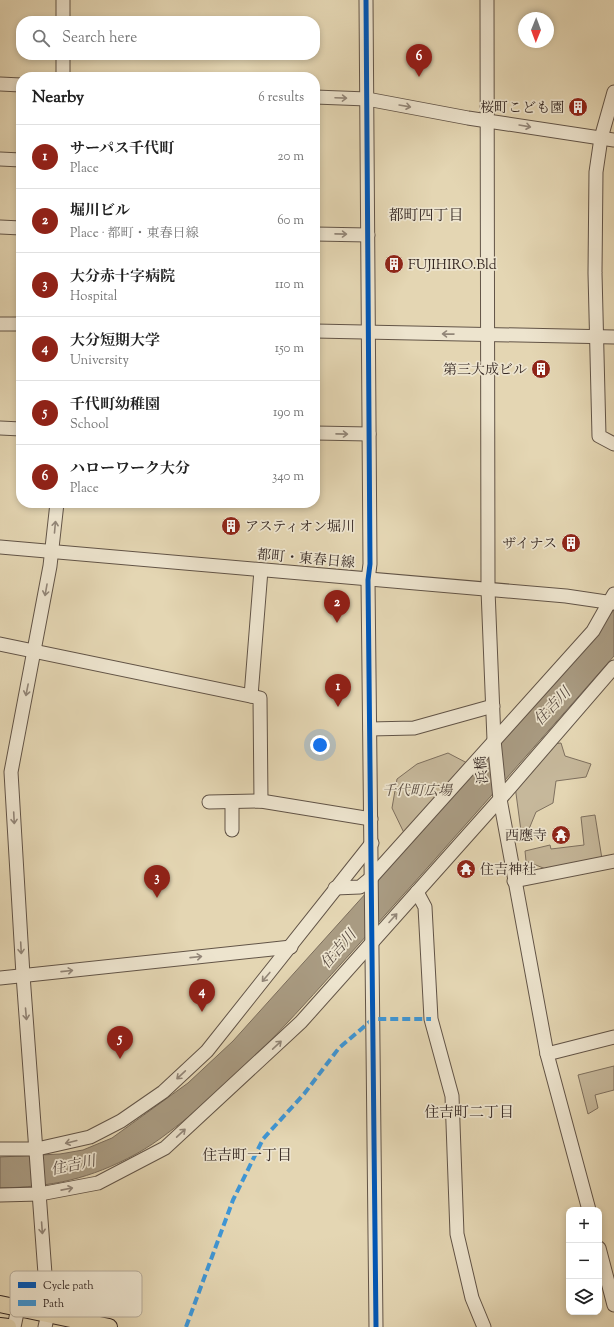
<!DOCTYPE html>
<meta charset="utf-8">
<style>
body{margin:0;font-family:"Sorts Mill Goudy","Noto Serif JP",serif;background:#f6f6f6;color:#222}
.controls{position:absolute;right:12px;bottom:12px;display:grid;overflow:hidden;border-radius:8px;box-shadow:0 2px 6px #0003}
.controls button{width:36px;height:36px;display:grid;place-items:center;padding:0;border:0;border-bottom:1px solid #e0e0e0;background:#fff;color:#222;font:20px sans-serif}
.compass{position:absolute;left:518px;top:12px;width:36px;height:36px;border-radius:50%;background:#fff;box-shadow:0 2px 6px #0003;rotate:181deg}
.you{position:absolute;left:320px;top:745px;width:14px;height:14px;margin:-10px;border:3px solid #fff;border-radius:50%;background:#1a73e8;box-shadow:0 0 0 6px #1a73e833}
.badge{display:grid;place-items:center;width:26px;height:26px;border-radius:50%;background:#8f2418;color:#fff;font-size:13px;font-weight:700}
.pin{position:absolute;translate:-50% -33px;filter:drop-shadow(0 1px 2px #0008)}
.pin::after{content:'';position:absolute;top:21px;width:14px;height:12px;background:inherit;clip-path:polygon(0 0,100% 0,50% 100%)}
.list{margin:0;padding:0;list-style:none}
h2{display:flex;justify-content:space-between;align-items:center;height:52px;margin:0;padding:0 16px;font-size:17px}
h2 small{font-size:13px;font-weight:400;color:#767676}
.list li{display:grid;grid-template-columns:26px 1fr auto;gap:12px;align-items:center;box-sizing:border-box;height:64px;padding:0 16px;border-top:1px solid #e0e0e0}
.list b{display:block;font-size:15px;white-space:nowrap}
.list p{margin:0;font-size:13px;white-space:nowrap;color:#767676}
.list em{font-size:13px;font-style:normal;color:#767676}
.icon{flex:none;width:22px;height:22px;fill:none;stroke:currentColor;stroke-width:2;stroke-linecap:round;stroke-linejoin:round}
.map{position:relative;flex:none;width:614px;height:1327px;overflow:hidden}
.search{position:absolute;background:#fff;box-shadow:0 2px 6px #0003;left:16px;top:16px;width:304px;height:44px;display:flex;align-items:center;gap:10px;box-sizing:border-box;padding:0 14px;border-radius:16px;color:#767676;font-size:15px}
.panel{position:absolute;background:#fff;box-shadow:0 2px 6px #0003;left:16px;top:72px;width:304px;height:436px;border-radius:16px}
.map>svg:first-child{display:block}
.green{fill:#c6b89b;stroke:#7e705f}
.water{fill:#a99b82;stroke:#7b6d5c}
.lines{fill:none;stroke-linecap:round;stroke-linejoin:round}
.minor-casing{stroke:#625447;stroke-width:15}
.major-casing{stroke:#362823;stroke-width:18}
.minor{stroke:#ede4ce;stroke-width:13}
.major{stroke:#e4d6b3;stroke-width:16}
.quiet{stroke:#3e96d6;stroke-width:4;stroke-dasharray:8 4;stroke-linecap:butt}
.cycleway-casing{stroke:#ede4ce;stroke-width:8}
.cycleway{stroke:#0057b8;stroke-width:5}
.oneway{stroke:#928678}
.labels{text-anchor:middle;stroke-width:3.5;stroke-linejoin:round;paint-order:stroke}
.poi-label{font-size:14px;fill:#362823;stroke:#ede4ce;text-anchor:end}
.street-label{font-size:14px;fill:#362823;stroke:#ede4ce}
.park-label{font-size:14px;font-style:italic;fill:#5a4c41;stroke:#ede4ce}
.neighbourhood-label{font-size:15px;fill:#362823;stroke:#ede4ce}
.water-label{font-size:15px;font-style:italic;fill:#584a40;stroke:#ede4ce}
.key{fill:#ede4ce;stroke:#b6ac9b;stroke-width:1}
.key-label{font-size:11px;fill:#362823}
</style>
<div class="map">
<svg width="614" height="1327" viewBox="0 0 614 1327">
<rect width="100%" height="100%" fill="#e4d6b3"/>
<filter id="stains"><feTurbulence type="fractalNoise" baseFrequency=".005" numOctaves="4"/><feColorMatrix values="0 0 0 0 .2 0 0 0 0 .09 0 0 0 0 .02 0 0 0 .5 -.17"/></filter>
<radialGradient id="worn" r=".72"><stop offset=".6" stop-color="#630" stop-opacity="0"/><stop offset="1" stop-color="#630" stop-opacity=".3"/></radialGradient>
<g class="green">
<path d="M561 743 565 756 591 764 586 777 556 781 553 803 536 812 529 829 521 831 515 786 552 744Z"/>
<path d="M448 753 469 764 406 837 392 808 397 779 417 764Z"/>
<path d="M595 815 602 859 553 872 526 861 525 851 550 845 551 849 584 845 581 817Z"/>
<path d="M614 1066V1090L595 1095 598 1108 588 1114 578 1075Z"/>
</g>
<path class="water" d="M614 610V656C526 756 439 856 350 954 301 1008 253 1063 197 1110 178 1125 158 1142 136 1154 90 1179 52 1187 0 1188V1157L60 1154 83 1150 112 1138 188 1083 233 1041 562 675Z"/>
<g class="lines">
<defs>
<g id="minor">
<path d="M63 0V21"/>
<path d="M366 0 370 564 368 580 376 1327"/>
<path d="M487 0 488 590 494 740 500 799 547 1054 589 1210"/>
<path d="M63 55V77"/>
<path d="M0 84 21 85"/>
<path d="M614 92 601 138 596 172 595 273 599 436 614 444"/>
<path d="M315 97 367 99 468 118 614 140"/>
<path d="M0 159 21 160"/>
<path d="M0 227 21 228"/>
<path d="M315 234 368 235"/>
<path d="M0 324H21"/>
<path d="M315 331 614 337"/>
<path d="M0 428 21 429"/>
<path d="M315 433 369 434"/>
<path d="M0 547 566 596 614 603"/>
<path d="M0 644 260 698 261 801"/>
<path d="M251 696 261 570"/>
<path d="M370 729 414 728 493 706"/>
<path d="M209 802 261 801 371 819"/>
<path d="M232 802V830"/>
<path d="M514 881 614 861"/>
<path d="M335 888 360 887 372 877 593 631 614 594"/>
<path d="M417 892 425 907 431 1019 452 1096 457 1234 472 1298 484 1327"/>
<path d="M0 978 291 947"/>
<path d="M547 1054 614 1037"/>
<path d="M0 1149H37L90 1137 121 1121 163 1092 207 1051 372 843"/>
<path d="M0 1195 40 1194 98 1183 165 1148 301 1022 500 799 614 667"/>
<path d="M599 1248 614 1305"/>
<path d="M14 1327 18 1308"/>
<path d="M45 1327 48 1314 47 1301 23 975 11 772 50 566 57 503"/>
</g>
<g id="major">
<path d="M0 1304 109 1327"/>
<path d="M0 1326 8 1327"/>
</g>
</defs>
<use href="#minor" class="minor-casing"/>
<use href="#major" class="major-casing"/>
<use href="#minor" class="minor"/>
<use href="#major" class="major"/>
<path class="quiet" d="M186 1327 233 1200 263 1139 304 1094 339 1048 373 1019H431"/>
<defs>
<path id="cycleway" d="M366 0 370 564 368 580 376 1327"/>
</defs>
<use href="#cycleway" class="cycleway-casing"/>
<use href="#cycleway" class="cycleway"/>
</g>
<defs><path id="oneway-shaft" d="M-6 0H5M1.5-3L5.5 0L1.5 3" fill="none" stroke-width="1.6" stroke-linecap="round" stroke-linejoin="round"/></defs>
<g class="oneway">
<use href="#oneway-shaft" transform="translate(341 98) rotate(2)"/>
<use href="#oneway-shaft" transform="translate(405 106) rotate(10)"/>
<use href="#oneway-shaft" transform="translate(525 126) rotate(10)"/>
<use href="#oneway-shaft" transform="translate(341 234) rotate(1)"/>
<use href="#oneway-shaft" transform="translate(448 334) rotate(-179)"/>
<use href="#oneway-shaft" transform="translate(342 434) rotate(1)"/>
<use href="#oneway-shaft" transform="translate(55 527) rotate(-85)"/>
<use href="#oneway-shaft" transform="translate(46 590) rotate(100)"/>
<use href="#oneway-shaft" transform="translate(27 690) rotate(101)"/>
<use href="#oneway-shaft" transform="translate(14 818) rotate(87)"/>
<use href="#oneway-shaft" transform="translate(393 918) rotate(-48)"/>
<use href="#oneway-shaft" transform="translate(21 948) rotate(87)"/>
<use href="#oneway-shaft" transform="translate(196 957) rotate(-6)"/>
<use href="#oneway-shaft" transform="translate(67 971) rotate(-6)"/>
<use href="#oneway-shaft" transform="translate(266 977) rotate(130)"/>
<use href="#oneway-shaft" transform="translate(26 1014) rotate(85)"/>
<use href="#oneway-shaft" transform="translate(277 1045) rotate(-43)"/>
<use href="#oneway-shaft" transform="translate(181 1075) rotate(137)"/>
<use href="#oneway-shaft" transform="translate(181 1133) rotate(-43)"/>
<use href="#oneway-shaft" transform="translate(71 1142) rotate(166)"/>
<use href="#oneway-shaft" transform="translate(67 1189) rotate(-11)"/>
<use href="#oneway-shaft" transform="translate(42 1228) rotate(86)"/>
</g>
<defs>
<symbol id="building-disc" viewBox="-11 -11 22 22"><circle r="9.5" fill="#8f2418" stroke="#ede4ce"/><path d="M-4-6H4V6H1V3H-1V6H-4ZM-2.5-4.3h1.7v1.8h-1.7ZM.8-4.3h1.7v1.8H.8ZM-2.5-1h1.7V.8h-1.7ZM.8-1h1.7V.8H.8Z" fill="#fff"/></symbol>
<symbol id="temple-disc" viewBox="-11 -11 22 22"><circle r="9.5" fill="#8f2418" stroke="#ede4ce"/><path d="M0-6L5-2H3V0L6.5 2.5H4V6H1.5V3h-3V6H-4V2.5H-6.5L-3 0V-2H-5Z" fill="#fff"/></symbol>
</defs>
<g fill-rule="evenodd">
<use href="#building-disc" x="567" y="96" width="22" height="22"/>
<use href="#building-disc" x="383" y="253" width="22" height="22"/>
<use href="#building-disc" x="530" y="358" width="22" height="22"/>
<use href="#building-disc" x="220" y="515" width="22" height="22"/>
<use href="#building-disc" x="560" y="532" width="22" height="22"/>
<use href="#temple-disc" x="550" y="824" width="22" height="22"/>
<use href="#temple-disc" x="455" y="858" width="22" height="22"/>
</g>
<g class="labels">
<g class="poi-label">
<text x="564" y="112">桜町こども園</text>
<text x="408" y="269" text-anchor="start">FUJIHIRO.Bld</text>
<text x="527" y="374">第三大成ビル</text>
<text x="245" y="531" text-anchor="start">アスティオン堀川</text>
<text x="557" y="548">ザイナス</text>
<text x="547" y="840">西應寺</text>
<text x="480" y="874" text-anchor="start">住吉神社</text>
</g>
<g class="street-label">
<text transform="translate(306 558) rotate(5)" y="5">都町・東春日線</text>
<text transform="translate(481 770) rotate(-96)" y="5">浜橋</text>
</g>
<g class="park-label">
<text x="417" y="795">千代町広場</text>
</g>
<g class="neighbourhood-label">
<text x="426" y="220">都町四丁目</text>
<text x="469" y="1117">住吉町二丁目</text>
<text x="247" y="1160">住吉町一丁目</text>
</g>
<g class="water-label">
<text transform="translate(552 706) rotate(-46)" y="5">住吉川</text>
<text transform="translate(338 949) rotate(-49)" y="5">住吉川</text>
<text transform="translate(73 1165) rotate(-12)" y="5">住吉川</text>
</g>
</g>
<rect x="10" y="1271" width="132" height="46" rx="6" class="key"/>
<rect x="18" y="1282" width="18" height="6" fill="#0057b8"/>
<rect x="18" y="1300" width="18" height="6" fill="#3e96d6"/>
<g class="key-label">
<text x="43" y="1289">Cycle path</text>
<text x="43" y="1307">Path</text>
</g>
<rect width="100%" height="100%" filter="url(#stains)"/>
<rect width="100%" height="100%" fill="url(#worn)"/>
</svg>
<div class="controls">
<button>+</button>
<button>−</button>
<button><svg class="icon" aria-label="layers" viewBox="0 0 24 24"><path d="M12 4l9 5-9 5-9-5zM3 14l9 5 9-5"/></svg></button>
</div>
<svg class="compass" viewBox="-18 -18 36 36"><path d="M0-13l5 13h-10z" fill="#e53935"/><path d="M0 13l5-13h-10z" fill="#767676"/></svg>
<div class="you"></div>
<div class="pin badge" style="left:338px;top:707px">1</div>
<div class="pin badge" style="left:337px;top:623px">2</div>
<div class="pin badge" style="left:157px;top:898px">3</div>
<div class="pin badge" style="left:202px;top:1012px">4</div>
<div class="pin badge" style="left:120px;top:1059px">5</div>
<div class="pin badge" style="left:419px;top:77px">6</div>
<div class="search"><svg class="icon" aria-label="search" viewBox="0 0 24 24"><circle cx="10" cy="10" r="6"/><path d="M15 15l6 6"/></svg>Search here</div>
<section class="panel">
<h2>Nearby<small>6 results</small></h2>
<ul class="list">
<li><span class="badge">1</span><div><b>サーパス千代町</b><p>Place</p></div><em>20 m</em></li>
<li><span class="badge">2</span><div><b>堀川ビル</b><p>Place · 都町・東春日線</p></div><em>60 m</em></li>
<li><span class="badge">3</span><div><b>大分赤十字病院</b><p>Hospital</p></div><em>110 m</em></li>
<li><span class="badge">4</span><div><b>大分短期大学</b><p>University</p></div><em>150 m</em></li>
<li><span class="badge">5</span><div><b>千代町幼稚園</b><p>School</p></div><em>190 m</em></li>
<li><span class="badge">6</span><div><b>ハローワーク大分</b><p>Place</p></div><em>340 m</em></li>
</ul>
</section>
</div>
